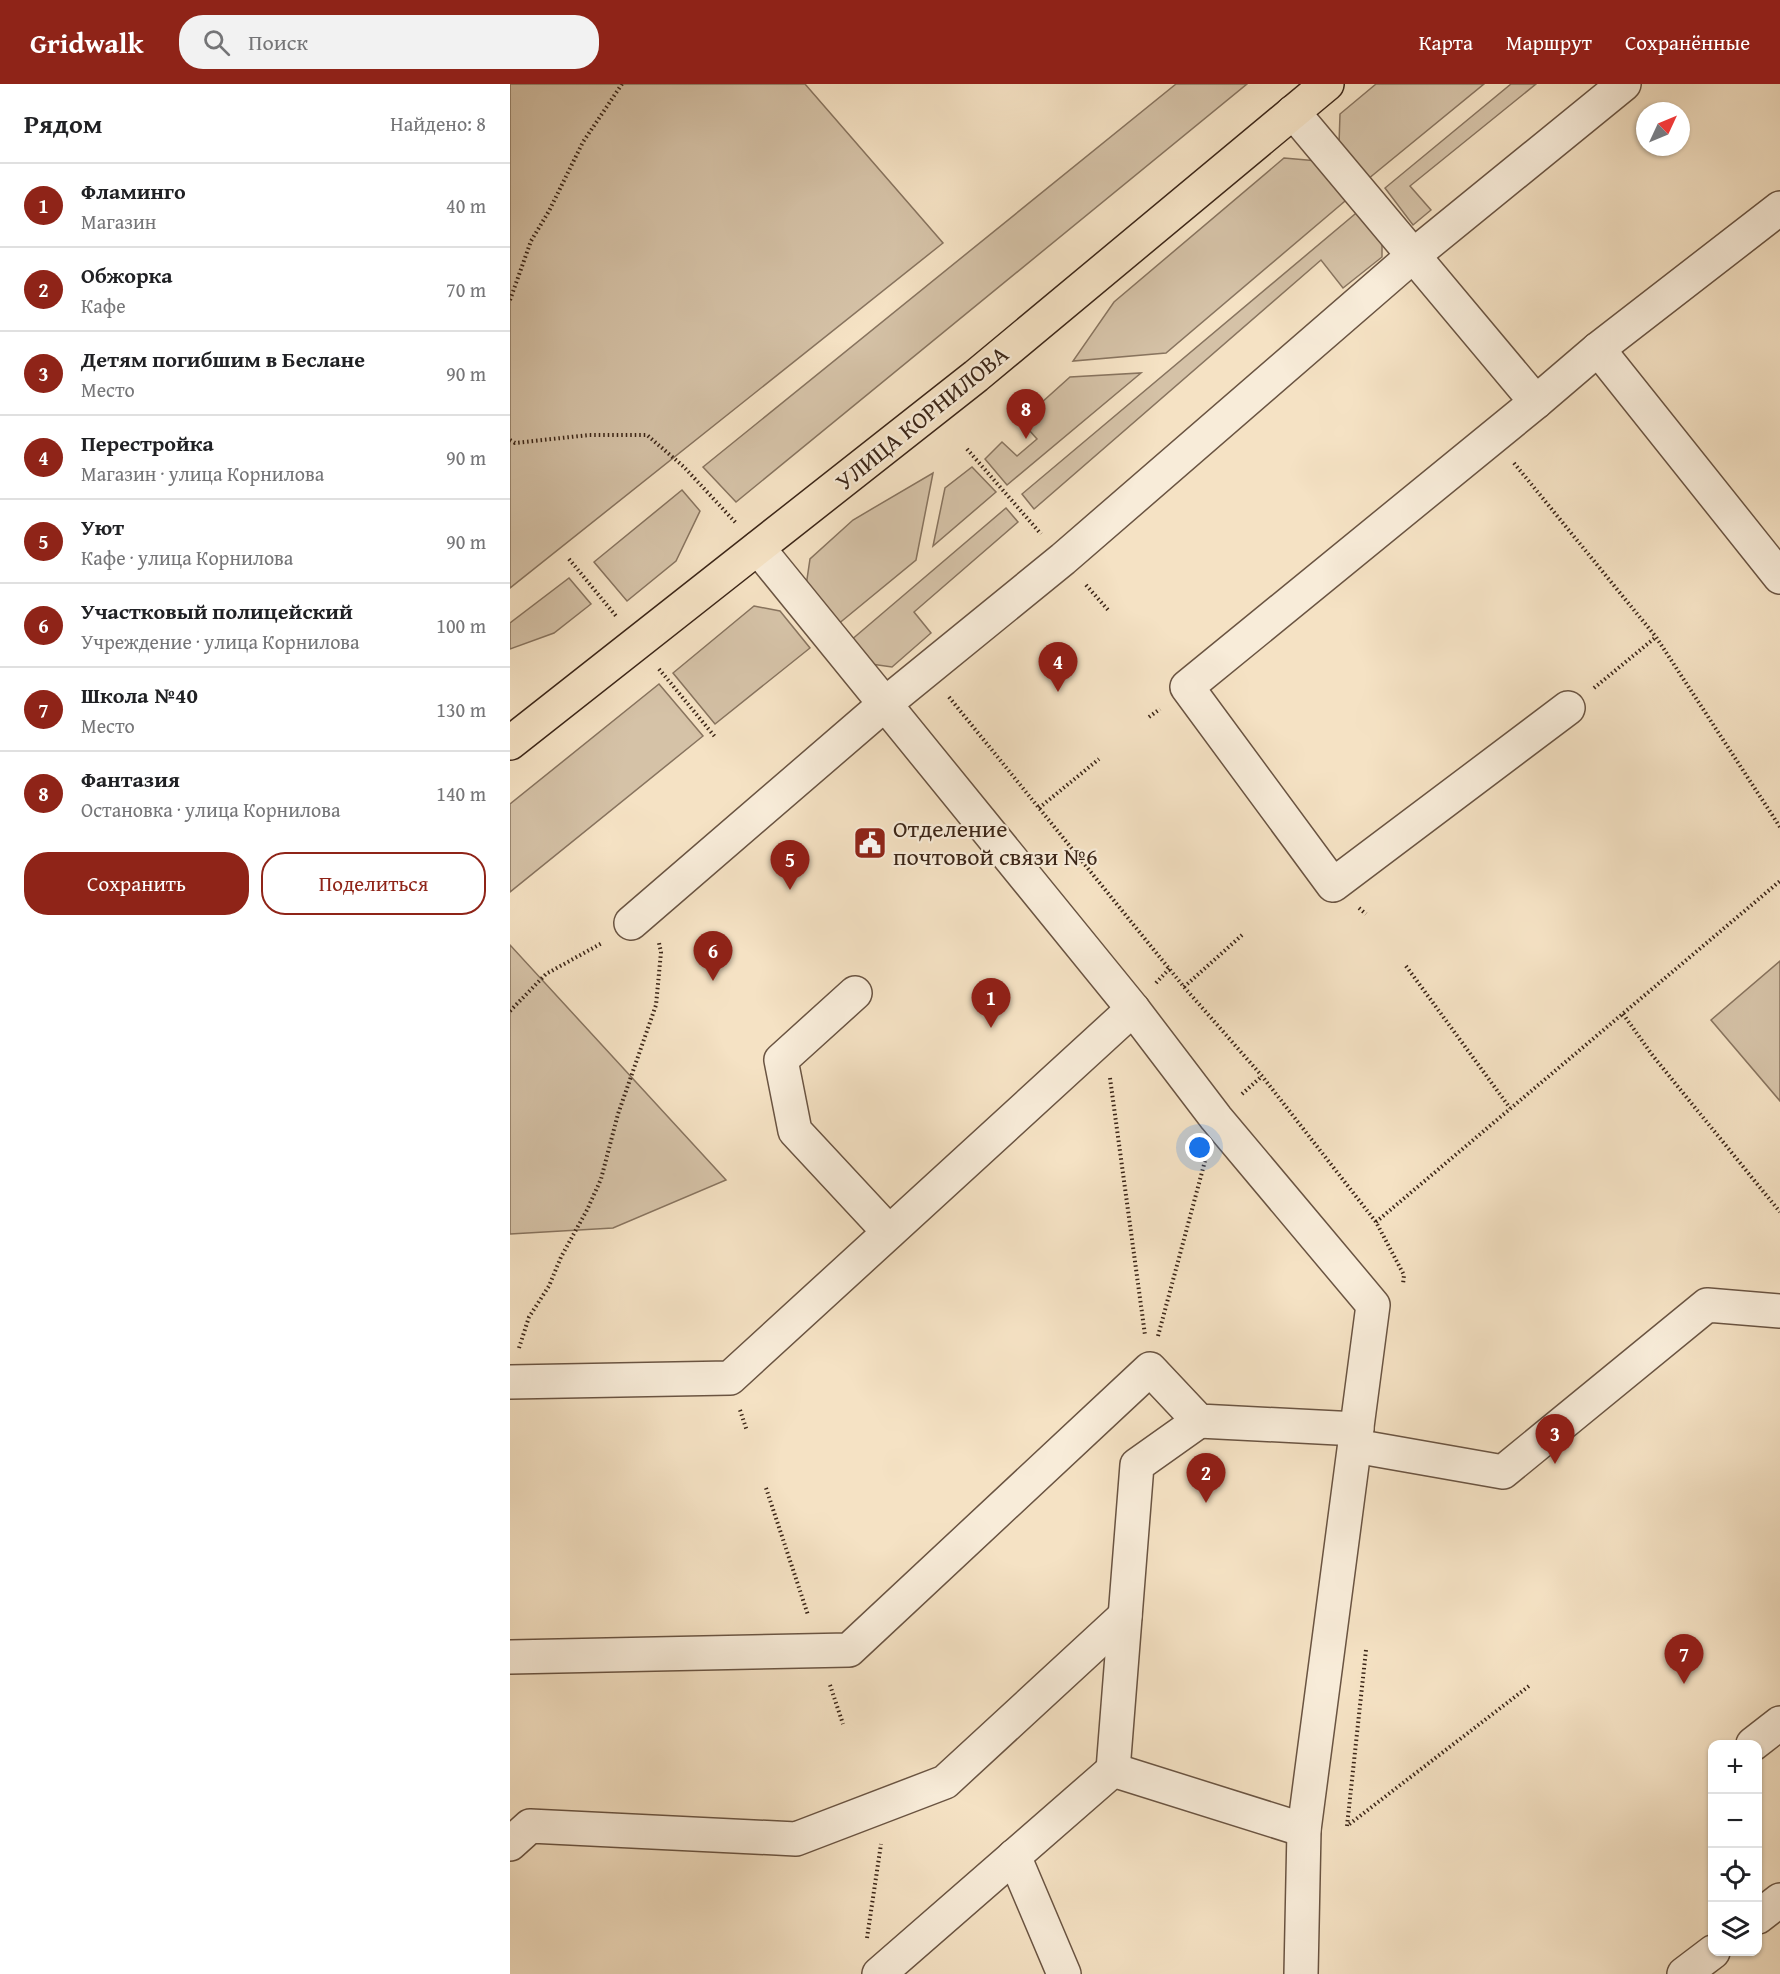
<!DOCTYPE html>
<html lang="ru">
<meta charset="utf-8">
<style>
body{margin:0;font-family:"Gentium Book Plus",serif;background:#f2f2f2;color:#202124}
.controls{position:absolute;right:18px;bottom:18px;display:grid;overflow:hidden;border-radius:12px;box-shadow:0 2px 4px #0004}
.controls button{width:54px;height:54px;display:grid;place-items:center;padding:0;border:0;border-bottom:2px solid #e0e0e0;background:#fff;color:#202124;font:30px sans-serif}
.compass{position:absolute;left:1126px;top:18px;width:54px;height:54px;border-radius:50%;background:#fff;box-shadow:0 2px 4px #0004;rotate:46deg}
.you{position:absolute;left:690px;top:1064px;width:21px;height:21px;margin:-15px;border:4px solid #fff;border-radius:50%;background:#1a73e8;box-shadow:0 0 0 9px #1a73e833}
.badge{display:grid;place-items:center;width:39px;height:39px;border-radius:50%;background:#8f2418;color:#fff;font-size:20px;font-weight:700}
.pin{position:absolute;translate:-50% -50px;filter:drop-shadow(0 2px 3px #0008)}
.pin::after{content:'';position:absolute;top:32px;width:21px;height:18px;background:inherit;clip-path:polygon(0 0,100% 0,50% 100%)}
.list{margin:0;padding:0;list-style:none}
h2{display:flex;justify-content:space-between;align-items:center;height:78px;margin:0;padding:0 24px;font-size:26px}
h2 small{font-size:20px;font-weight:400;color:#757577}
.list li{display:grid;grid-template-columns:39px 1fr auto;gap:18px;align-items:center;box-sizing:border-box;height:84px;padding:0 24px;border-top:2px solid #e0e0e0}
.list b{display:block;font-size:22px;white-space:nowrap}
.list p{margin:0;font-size:20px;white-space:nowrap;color:#757577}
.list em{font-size:20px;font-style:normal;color:#757577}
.actions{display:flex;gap:12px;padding:18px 24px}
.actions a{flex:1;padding:14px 0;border:2px solid #8f2418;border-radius:24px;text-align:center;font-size:21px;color:#8f2418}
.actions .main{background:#8f2418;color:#fff}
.icon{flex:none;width:33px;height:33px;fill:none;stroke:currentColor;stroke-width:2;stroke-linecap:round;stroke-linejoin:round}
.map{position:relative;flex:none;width:1270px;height:1890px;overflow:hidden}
header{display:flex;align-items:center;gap:36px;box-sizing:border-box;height:84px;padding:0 30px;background:#8f2418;color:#fff}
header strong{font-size:28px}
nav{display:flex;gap:33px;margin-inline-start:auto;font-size:21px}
.search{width:420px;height:54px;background:#f2f2f2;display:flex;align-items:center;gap:15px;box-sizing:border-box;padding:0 21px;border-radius:24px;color:#757577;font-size:22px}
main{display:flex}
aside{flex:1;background:#fff}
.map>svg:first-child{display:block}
.grass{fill:#d5c2a7;stroke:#88745f;stroke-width:1.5}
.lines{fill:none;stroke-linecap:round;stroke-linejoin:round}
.minor-casing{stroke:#6a5442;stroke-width:36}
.major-casing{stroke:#3b2517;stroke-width:36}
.path{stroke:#3b2517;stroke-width:4;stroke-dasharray:1.5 3;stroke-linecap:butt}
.minor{stroke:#f8ecd9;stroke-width:33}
.major{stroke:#f5e2c4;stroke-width:33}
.labels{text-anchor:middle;stroke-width:4.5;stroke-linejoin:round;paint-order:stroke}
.street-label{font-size:24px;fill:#3b2517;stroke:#f8ecd9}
.poi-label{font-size:24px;fill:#3b2517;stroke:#f8ecd9;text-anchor:start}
</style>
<header>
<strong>Gridwalk</strong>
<div class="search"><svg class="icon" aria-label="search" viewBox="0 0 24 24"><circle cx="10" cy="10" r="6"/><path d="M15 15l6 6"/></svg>Поиск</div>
<nav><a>Карта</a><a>Маршрут</a><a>Сохранённые</a></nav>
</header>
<main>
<aside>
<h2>Рядом<small>Найдено: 8</small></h2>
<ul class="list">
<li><span class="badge">1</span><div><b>Фламинго</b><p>Магазин</p></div><em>40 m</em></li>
<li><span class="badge">2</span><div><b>Обжорка</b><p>Кафе</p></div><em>70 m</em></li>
<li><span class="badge">3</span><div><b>Детям погибшим в Беслане</b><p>Место</p></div><em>90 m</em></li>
<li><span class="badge">4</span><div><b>Перестройка</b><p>Магазин · улица Корнилова</p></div><em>90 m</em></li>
<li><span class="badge">5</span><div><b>Уют</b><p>Кафе · улица Корнилова</p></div><em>90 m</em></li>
<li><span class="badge">6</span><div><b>Участковый полицейский</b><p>Учреждение · улица Корнилова</p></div><em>100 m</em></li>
<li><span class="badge">7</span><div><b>Школа №40</b><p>Место</p></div><em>130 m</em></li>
<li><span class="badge">8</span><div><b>Фантазия</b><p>Остановка · улица Корнилова</p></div><em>140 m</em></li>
</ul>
<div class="actions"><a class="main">Сохранить</a><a>Поделиться</a></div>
</aside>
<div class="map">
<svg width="1270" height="1890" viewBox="0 0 1270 1890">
<rect width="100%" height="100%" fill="#f5e2c4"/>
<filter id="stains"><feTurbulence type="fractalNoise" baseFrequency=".00333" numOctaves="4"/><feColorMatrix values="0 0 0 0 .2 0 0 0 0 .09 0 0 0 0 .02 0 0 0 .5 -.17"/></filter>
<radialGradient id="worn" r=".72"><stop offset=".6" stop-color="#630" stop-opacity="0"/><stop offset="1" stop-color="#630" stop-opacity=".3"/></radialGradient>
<g class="grass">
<path d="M0 0H295L433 159 0 504Z"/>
<path d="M666 0H737L226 418 193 383Z"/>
<path d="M866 0H974L858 95 829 61 830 30Z"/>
<path d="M1001 0H1026L900 102 921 126 903 141 875 104Z"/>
<path d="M774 74 808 77 841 112 656 269 563 277 604 218Z"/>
<path d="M851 125 872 150V173L833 204 811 176 524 425 512 410Z"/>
<path d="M631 289 497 401 475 375 492 358 507 372 527 355 511 337 560 293Z"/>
<path d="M462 383 486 408 423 462 435 404Z"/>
<path d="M423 389 406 476 327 541 296 502 300 475 343 436Z"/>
<path d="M172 406 190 427 166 477 117 517 84 478Z"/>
<path d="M496 424 508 438 404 528 421 549 382 583 361 580 340 557Z"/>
<path d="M59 494 81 520 44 549 0 565V539Z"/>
<path d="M244 522 270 527 300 564 205 640 163 589Z"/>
<path d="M149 600 193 652 0 808V720Z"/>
<path d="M0 861 216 1096 103 1144 0 1150Z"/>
<path d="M1270 877V1017L1201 936Z"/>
</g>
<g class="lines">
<defs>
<g id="minor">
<path d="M783 28 1026 318 677 603 823 801 1058 624"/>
<path d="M1088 265 1270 493"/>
<path d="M1026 318 1088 265 1270 124"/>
<path d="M248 464 623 925 706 1034 863 1221 794 1746 791 1890"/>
<path d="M121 839 375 620 553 475 904 171 1114 0"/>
<path d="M345 909 271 976 285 1047 379 1148"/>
<path d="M0 1298 220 1294 623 925"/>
<path d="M845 1362 993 1388 1197 1221 1270 1227"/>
<path d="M0 1573 339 1566 640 1285 689 1337 847 1345"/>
<path d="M1243 1660 1270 1639"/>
<path d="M603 1686 627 1381 689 1337"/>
<path d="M0 1760 20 1742 286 1755 435 1698 615 1532"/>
<path d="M504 1772 554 1890"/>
<path d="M1248 1833 1270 1816"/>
<path d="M369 1890 603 1686 794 1746"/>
<path d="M1174 1890 1203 1868"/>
</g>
<path id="major" d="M0 659 466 292 817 0"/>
</defs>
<use href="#minor" class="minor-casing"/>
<use href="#major" class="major-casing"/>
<g class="path">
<path d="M0 216 21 157 39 127 73 58 112 0"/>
<path d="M0 356 5 359 79 351H137L174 383 226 439"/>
<path d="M457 365 531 450"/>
<path d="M1004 379 1146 553 1270 743"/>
<path d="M59 475 106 532"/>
<path d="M576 501 599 527"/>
<path d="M149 585 206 654"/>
<path d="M1084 604 1146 553"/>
<path d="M439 613 674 903 752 992 866 1138 894 1191 893 1200"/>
<path d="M639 633 650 625"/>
<path d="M529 724 589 675"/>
<path d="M849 824 856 830"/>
<path d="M896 882 1000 1024"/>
<path d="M646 899 660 884"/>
<path d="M674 903 732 851"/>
<path d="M0 927 36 890 92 859"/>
<path d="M1113 930 1143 972 1270 1128"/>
<path d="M600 994 635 1251"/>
<path d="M732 1010 752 992"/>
<path d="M866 1138 1270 797"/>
<path d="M648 1252 695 1077"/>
<path d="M9 1264 19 1233 39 1202 51 1173 77 1126 91 1095 108 1030 146 921 151 868 149 859"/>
<path d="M230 1326 237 1347"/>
<path d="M256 1404 298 1531"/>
<path d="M856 1566 837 1742 1019 1602"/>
<path d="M320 1601 333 1640"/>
<path d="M357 1854 371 1760"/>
</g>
<use href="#minor" class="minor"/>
<use href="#major" class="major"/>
</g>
<defs>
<symbol id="civic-square" viewBox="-11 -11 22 22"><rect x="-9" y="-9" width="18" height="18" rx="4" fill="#8f2418" stroke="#f8ecd9"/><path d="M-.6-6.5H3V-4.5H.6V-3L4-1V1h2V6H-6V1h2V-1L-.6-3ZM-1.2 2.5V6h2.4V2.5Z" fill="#fff"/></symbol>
</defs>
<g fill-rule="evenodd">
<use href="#civic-square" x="341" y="740" width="38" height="38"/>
</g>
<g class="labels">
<g class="street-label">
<text transform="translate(412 334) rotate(-39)" y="8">УЛИЦА КОРНИЛОВА</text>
</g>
<g class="poi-label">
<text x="383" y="753">Отделение<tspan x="383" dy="28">почтовой связи №6</tspan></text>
</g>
</g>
<rect width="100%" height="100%" filter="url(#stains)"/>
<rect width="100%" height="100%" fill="url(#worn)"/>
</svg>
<div class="controls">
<button>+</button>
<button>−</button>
<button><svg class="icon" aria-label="locate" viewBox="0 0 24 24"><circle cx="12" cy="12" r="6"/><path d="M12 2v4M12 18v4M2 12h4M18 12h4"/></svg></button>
<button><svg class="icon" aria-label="layers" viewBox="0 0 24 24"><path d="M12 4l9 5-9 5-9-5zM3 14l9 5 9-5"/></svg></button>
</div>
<svg class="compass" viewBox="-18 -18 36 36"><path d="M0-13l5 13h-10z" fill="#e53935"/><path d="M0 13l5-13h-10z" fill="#757577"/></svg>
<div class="you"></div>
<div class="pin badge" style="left:481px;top:944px">1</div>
<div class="pin badge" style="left:696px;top:1419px">2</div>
<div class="pin badge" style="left:1045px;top:1380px">3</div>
<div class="pin badge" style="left:548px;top:608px">4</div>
<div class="pin badge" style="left:280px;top:806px">5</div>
<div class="pin badge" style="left:203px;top:897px">6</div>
<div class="pin badge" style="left:1174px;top:1600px">7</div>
<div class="pin badge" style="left:516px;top:355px">8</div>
</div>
</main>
